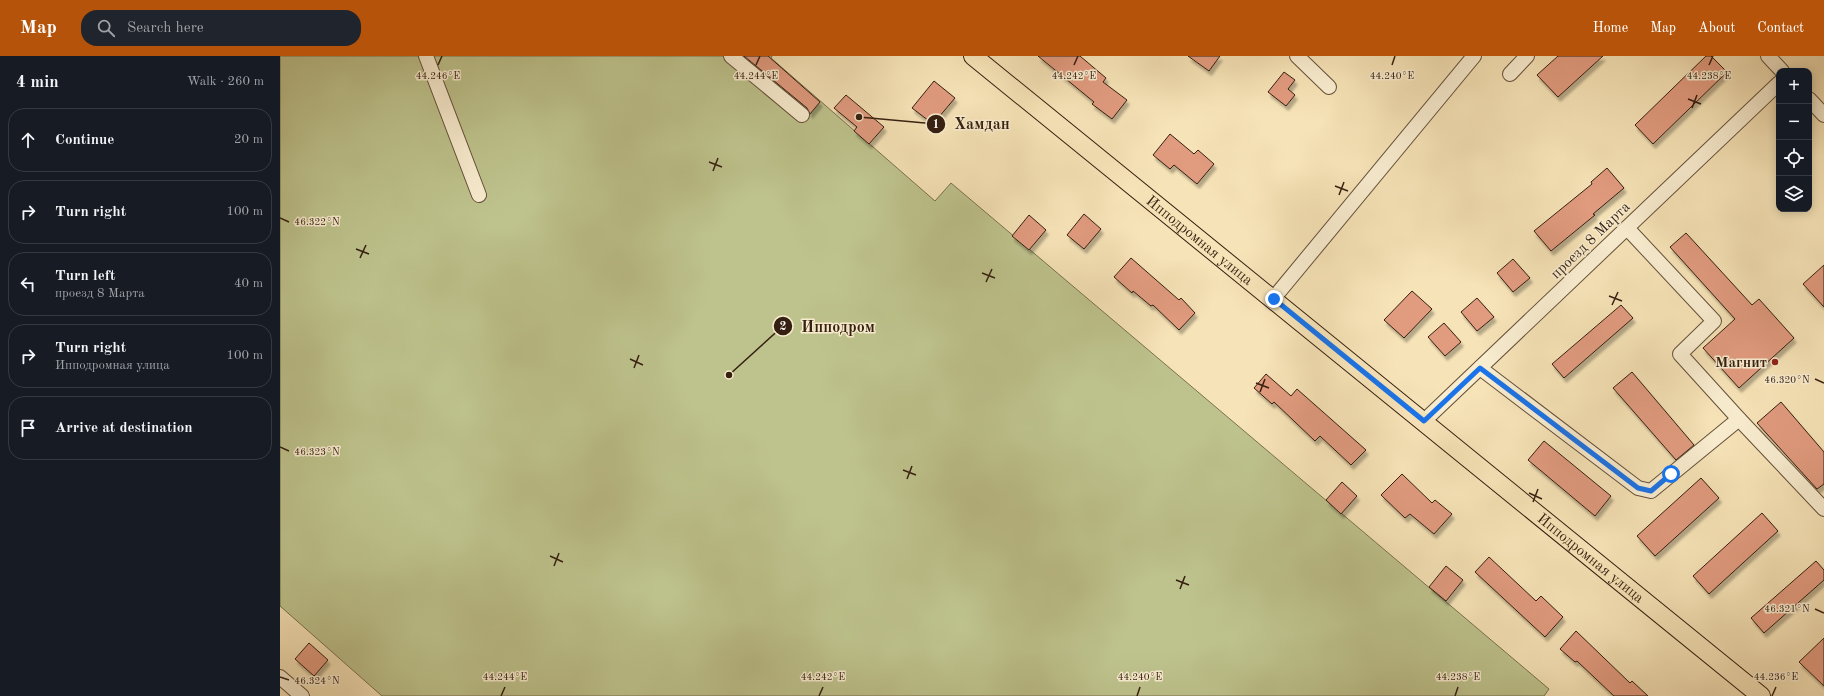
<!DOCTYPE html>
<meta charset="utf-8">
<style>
body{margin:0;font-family:"Old Standard TT",serif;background:#20242c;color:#f1f3f6}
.controls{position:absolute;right:12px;top:12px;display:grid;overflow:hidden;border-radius:8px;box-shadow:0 2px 10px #0003}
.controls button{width:36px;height:36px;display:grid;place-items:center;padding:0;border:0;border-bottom:1px solid #363941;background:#171b24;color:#f1f3f6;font:20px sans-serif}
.stop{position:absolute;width:12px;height:12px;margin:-9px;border:3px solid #1a73e8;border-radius:50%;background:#fff}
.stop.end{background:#1a73e8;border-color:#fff;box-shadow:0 1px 4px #0008}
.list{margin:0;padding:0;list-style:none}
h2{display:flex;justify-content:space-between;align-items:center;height:52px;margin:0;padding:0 16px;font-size:17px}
h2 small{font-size:13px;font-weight:400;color:#9ea1a6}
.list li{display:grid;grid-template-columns:26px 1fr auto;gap:12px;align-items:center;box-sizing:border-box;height:64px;margin:0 8px 8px;padding:0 8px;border:1px solid #363941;border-radius:16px}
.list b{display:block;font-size:15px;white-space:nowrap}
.list p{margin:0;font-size:13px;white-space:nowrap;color:#9ea1a6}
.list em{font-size:13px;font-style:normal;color:#9ea1a6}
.icon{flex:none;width:22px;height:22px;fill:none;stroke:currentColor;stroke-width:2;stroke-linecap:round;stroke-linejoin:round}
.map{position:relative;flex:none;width:1544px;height:640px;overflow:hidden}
header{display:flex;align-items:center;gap:24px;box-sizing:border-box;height:56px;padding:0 20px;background:#b45309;color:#fff}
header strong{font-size:19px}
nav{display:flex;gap:22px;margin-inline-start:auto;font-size:14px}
.search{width:280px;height:36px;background:#20242c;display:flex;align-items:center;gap:10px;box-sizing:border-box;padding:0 14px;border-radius:16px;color:#9ea1a6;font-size:15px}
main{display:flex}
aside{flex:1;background:#171b24}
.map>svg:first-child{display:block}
.green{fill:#bec38d;stroke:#7a714e}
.building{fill:#e19b7f;stroke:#351f10;filter:url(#shadow)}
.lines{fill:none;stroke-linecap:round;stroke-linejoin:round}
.minor-casing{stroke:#65503a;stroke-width:16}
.major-casing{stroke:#351f10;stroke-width:20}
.minor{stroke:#f9edd0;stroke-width:14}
.major{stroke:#f6e3b7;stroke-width:18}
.route{stroke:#1a73e8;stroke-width:5}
.ticks{fill:none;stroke:#351f10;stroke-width:1.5}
.poi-dot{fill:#8f2418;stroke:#f9edd0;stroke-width:1.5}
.labels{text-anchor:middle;stroke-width:3;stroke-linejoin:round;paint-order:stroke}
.street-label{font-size:15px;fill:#351f10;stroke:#f9edd0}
.poi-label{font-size:15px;font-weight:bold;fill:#351f10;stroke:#f9edd0;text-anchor:end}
.ticks-label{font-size:10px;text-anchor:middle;fill:#351f10;stroke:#f9edd0;stroke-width:3;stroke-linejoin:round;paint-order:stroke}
.leader{fill:none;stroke:#351f10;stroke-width:1.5}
.callout-dot{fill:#351f10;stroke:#f9edd0;stroke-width:1.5}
.mark-label{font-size:12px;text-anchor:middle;font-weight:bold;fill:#fff}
.callout-label{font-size:16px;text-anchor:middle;font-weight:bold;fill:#351f10;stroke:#f9edd0;stroke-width:3;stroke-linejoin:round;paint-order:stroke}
</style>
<header>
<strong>Map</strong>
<div class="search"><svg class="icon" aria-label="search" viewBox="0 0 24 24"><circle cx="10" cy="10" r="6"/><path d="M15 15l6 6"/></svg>Search here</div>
<nav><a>Home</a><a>Map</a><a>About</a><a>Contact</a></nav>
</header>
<main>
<aside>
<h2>4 min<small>Walk · 260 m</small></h2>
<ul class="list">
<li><svg class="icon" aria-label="ahead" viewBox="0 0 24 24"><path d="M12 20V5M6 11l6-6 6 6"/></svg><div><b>Continue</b></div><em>20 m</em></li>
<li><svg class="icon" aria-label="right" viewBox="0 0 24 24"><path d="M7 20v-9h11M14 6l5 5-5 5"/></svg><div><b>Turn right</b></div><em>100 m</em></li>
<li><svg class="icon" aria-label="left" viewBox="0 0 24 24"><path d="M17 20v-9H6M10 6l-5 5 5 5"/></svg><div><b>Turn left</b><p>проезд 8 Марта</p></div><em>40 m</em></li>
<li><svg class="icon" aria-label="right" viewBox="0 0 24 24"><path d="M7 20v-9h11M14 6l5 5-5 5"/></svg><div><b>Turn right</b><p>Ипподромная улица</p></div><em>100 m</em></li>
<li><svg class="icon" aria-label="arrive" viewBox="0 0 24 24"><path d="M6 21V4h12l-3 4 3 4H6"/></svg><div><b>Arrive at destination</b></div></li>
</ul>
</aside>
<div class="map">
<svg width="1544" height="640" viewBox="0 0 1544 640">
<defs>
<filter id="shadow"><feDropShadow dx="2.5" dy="4.5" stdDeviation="1" flood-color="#0004"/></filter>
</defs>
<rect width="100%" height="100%" fill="#f6e3b7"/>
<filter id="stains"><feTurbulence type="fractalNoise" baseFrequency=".005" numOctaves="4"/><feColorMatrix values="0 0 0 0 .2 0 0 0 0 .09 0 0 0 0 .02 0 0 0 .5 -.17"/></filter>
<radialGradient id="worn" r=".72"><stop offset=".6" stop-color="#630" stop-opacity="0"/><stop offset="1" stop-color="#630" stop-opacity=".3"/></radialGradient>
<path class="green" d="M0 0H492L491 2 655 145 671 127 1269 633 1264 640H102L0 550Z"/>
<g class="building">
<path d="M464 0H488L540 46 530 58 527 52Z"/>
<path d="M758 0H800L826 22 823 26 847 44 832 63 812 48 814 46Z"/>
<path d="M908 0H940L929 15Z"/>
<path d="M1278 0H1323L1278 41 1257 19Z"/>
<path d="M1426 0H1431L1447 16 1373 88 1355 69Z"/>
<path d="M1004 16 1015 24 1008 33 1015 39 1006 50 988 36Z"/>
<path d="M654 25 675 42 653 68 632 52Z"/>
<path d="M566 39 604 71 589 88 574 75 577 71 554 52Z"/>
<path d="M890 78 914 98 918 94 934 108 917 128 894 109 890 113 873 99Z"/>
<path d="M1327 112 1344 132 1313 158 1315 159 1271 195 1254 175 1312 128 1311 126Z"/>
<path d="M804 158 821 173 804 193 787 179Z"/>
<path d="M749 159 766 174 749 194 732 180Z"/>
<path d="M1406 177 1472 249 1479 243 1514 282 1459 332 1423 292 1455 263 1390 191Z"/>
<path d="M851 202 899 244 901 242 915 257 899 274 873 249 871 250 853 235 852 237 834 221Z"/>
<path d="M1233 203 1250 222 1233 236 1217 217Z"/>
<path d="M1544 209V251L1523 228Z"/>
<path d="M1132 235 1152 253 1124 282 1104 264Z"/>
<path d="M1197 242 1214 261 1197 275 1181 256Z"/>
<path d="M1341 249 1353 262 1284 322 1272 308Z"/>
<path d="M1164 267 1181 286 1165 300 1148 281Z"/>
<path d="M1352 316 1414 389 1396 404 1333 332Z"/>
<path d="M986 318 1011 340 1017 333 1086 394 1071 409 1040 380 1035 385 994 346 992 348 974 332Z"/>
<path d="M1501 346 1544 396V428L1537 433 1477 367Z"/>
<path d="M1264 385 1331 440 1315 460 1248 404Z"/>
<path d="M1122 418 1152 447 1155 444 1172 458 1154 478 1130 458 1125 462 1101 439Z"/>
<path d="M1421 422 1439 442 1375 500 1357 480Z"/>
<path d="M1062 426 1077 440 1061 458 1046 444Z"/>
<path d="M1482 457 1498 475 1429 538 1413 520Z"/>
<path d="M1209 501 1256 545 1261 540 1283 561 1265 581 1195 516Z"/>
<path d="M1536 505 1544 514V524L1484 577 1471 562Z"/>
<path d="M1166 510 1183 524 1166 545 1149 531Z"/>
<path d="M1296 575 1350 627 1352 625 1368 640H1334L1297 605 1295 606 1280 593Z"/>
<path d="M1544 582V630L1519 606Z"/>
<path d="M29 587 48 604 34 620 15 603Z"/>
</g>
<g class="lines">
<defs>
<g id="minor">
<path d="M146 0 199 139"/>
<path d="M451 0 522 59"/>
<path d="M1017 0 1049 31"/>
<path d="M1488 0 1502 15"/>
<path d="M1230 18 1247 0"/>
<path d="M1529 43 1544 59"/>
<path d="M1347 172 1434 265 1400 298 1459 363 1544 453"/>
<path d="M993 243 1194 0"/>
<path d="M1200 312 1358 432 1371 435 1459 363"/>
<path d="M1144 365 1499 27"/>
<path d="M0 621 22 640"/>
</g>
<g id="major">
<path id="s1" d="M693 0 1481 640"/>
</g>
</defs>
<use href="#minor" class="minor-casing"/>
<use href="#major" class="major-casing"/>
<use href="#minor" class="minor"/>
<use href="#major" class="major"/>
</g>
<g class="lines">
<path class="route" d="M994 243 1144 365 1200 312 1358 432 1371 435 1391 418"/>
</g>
<path class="ticks" d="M158 9 162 0M476 9 480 0M794 9 798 0M1112 9 1115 0M1429 9 1433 0M1408 43 1421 48M1412 52 1417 39M429 106 442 111M433 115 438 102M1055 130 1068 135M1059 139 1064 126M0 162 9 166M76 193 89 198M80 202 86 189M702 217 715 222M706 226 712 213M1329 240 1342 245M1332 249 1338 236M350 303 363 309M354 312 359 299M1535 323 1544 327M976 327 989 332M980 336 985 323M0 391 9 395M623 414 636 419M627 423 632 410M1249 437 1262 443M1253 446 1258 433M270 500 283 506M274 510 279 497M896 524 909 529M900 533 905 520M1535 553 1544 557M0 621 9 624M221 640 225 631M539 640 543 631M857 640 860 631M1175 640 1178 631M1492 640 1496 631"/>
<circle class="poi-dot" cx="1495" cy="306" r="4"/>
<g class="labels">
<g class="street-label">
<text dy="5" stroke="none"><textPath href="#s1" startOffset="292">Ипподромная улица</textPath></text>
<text transform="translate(1310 184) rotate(-44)" y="5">проезд 8 Марта</text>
<text dy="5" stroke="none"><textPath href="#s1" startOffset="796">Ипподромная улица</textPath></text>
</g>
<g class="poi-label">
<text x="1487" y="311">Магнит</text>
</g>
</g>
<g class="ticks-label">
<text x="158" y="23">44.246°E</text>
<text x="476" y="23">44.244°E</text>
<text x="794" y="23">44.242°E</text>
<text x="1112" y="23">44.240°E</text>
<text x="1429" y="23">44.238°E</text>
<text x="37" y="169">46.322°N</text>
<text x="1507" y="327">46.320°N</text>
<text x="37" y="399">46.323°N</text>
<text x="1507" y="556">46.321°N</text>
<text x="225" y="624">44.244°E</text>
<text x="543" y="624">44.242°E</text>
<text x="860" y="624">44.240°E</text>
<text x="1178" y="624">44.238°E</text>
<text x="1496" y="624">44.236°E</text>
<text x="37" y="628">46.324°N</text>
</g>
<path class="leader" d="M579 61L656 68M449 319L503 270"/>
<g class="callout-dot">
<circle cx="579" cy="61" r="4"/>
<circle cx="449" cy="319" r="4"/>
<circle cx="656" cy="68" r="10"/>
<circle cx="503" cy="270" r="10"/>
</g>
<g class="mark-label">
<text x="656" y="72">1</text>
<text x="503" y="274">2</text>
</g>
<g class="callout-label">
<text x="702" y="73">Хамдан</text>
<text x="558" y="276">Ипподром</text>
</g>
<rect width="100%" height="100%" filter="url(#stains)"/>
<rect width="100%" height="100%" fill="url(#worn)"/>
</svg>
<div class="controls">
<button>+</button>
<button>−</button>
<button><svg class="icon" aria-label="locate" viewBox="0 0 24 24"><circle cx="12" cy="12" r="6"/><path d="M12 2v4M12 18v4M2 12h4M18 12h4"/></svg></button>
<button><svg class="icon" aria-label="layers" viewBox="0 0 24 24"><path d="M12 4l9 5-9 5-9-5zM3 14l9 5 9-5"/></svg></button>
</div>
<div class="stop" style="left:1391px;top:418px"></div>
<div class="stop end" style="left:994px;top:243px"></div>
</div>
</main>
